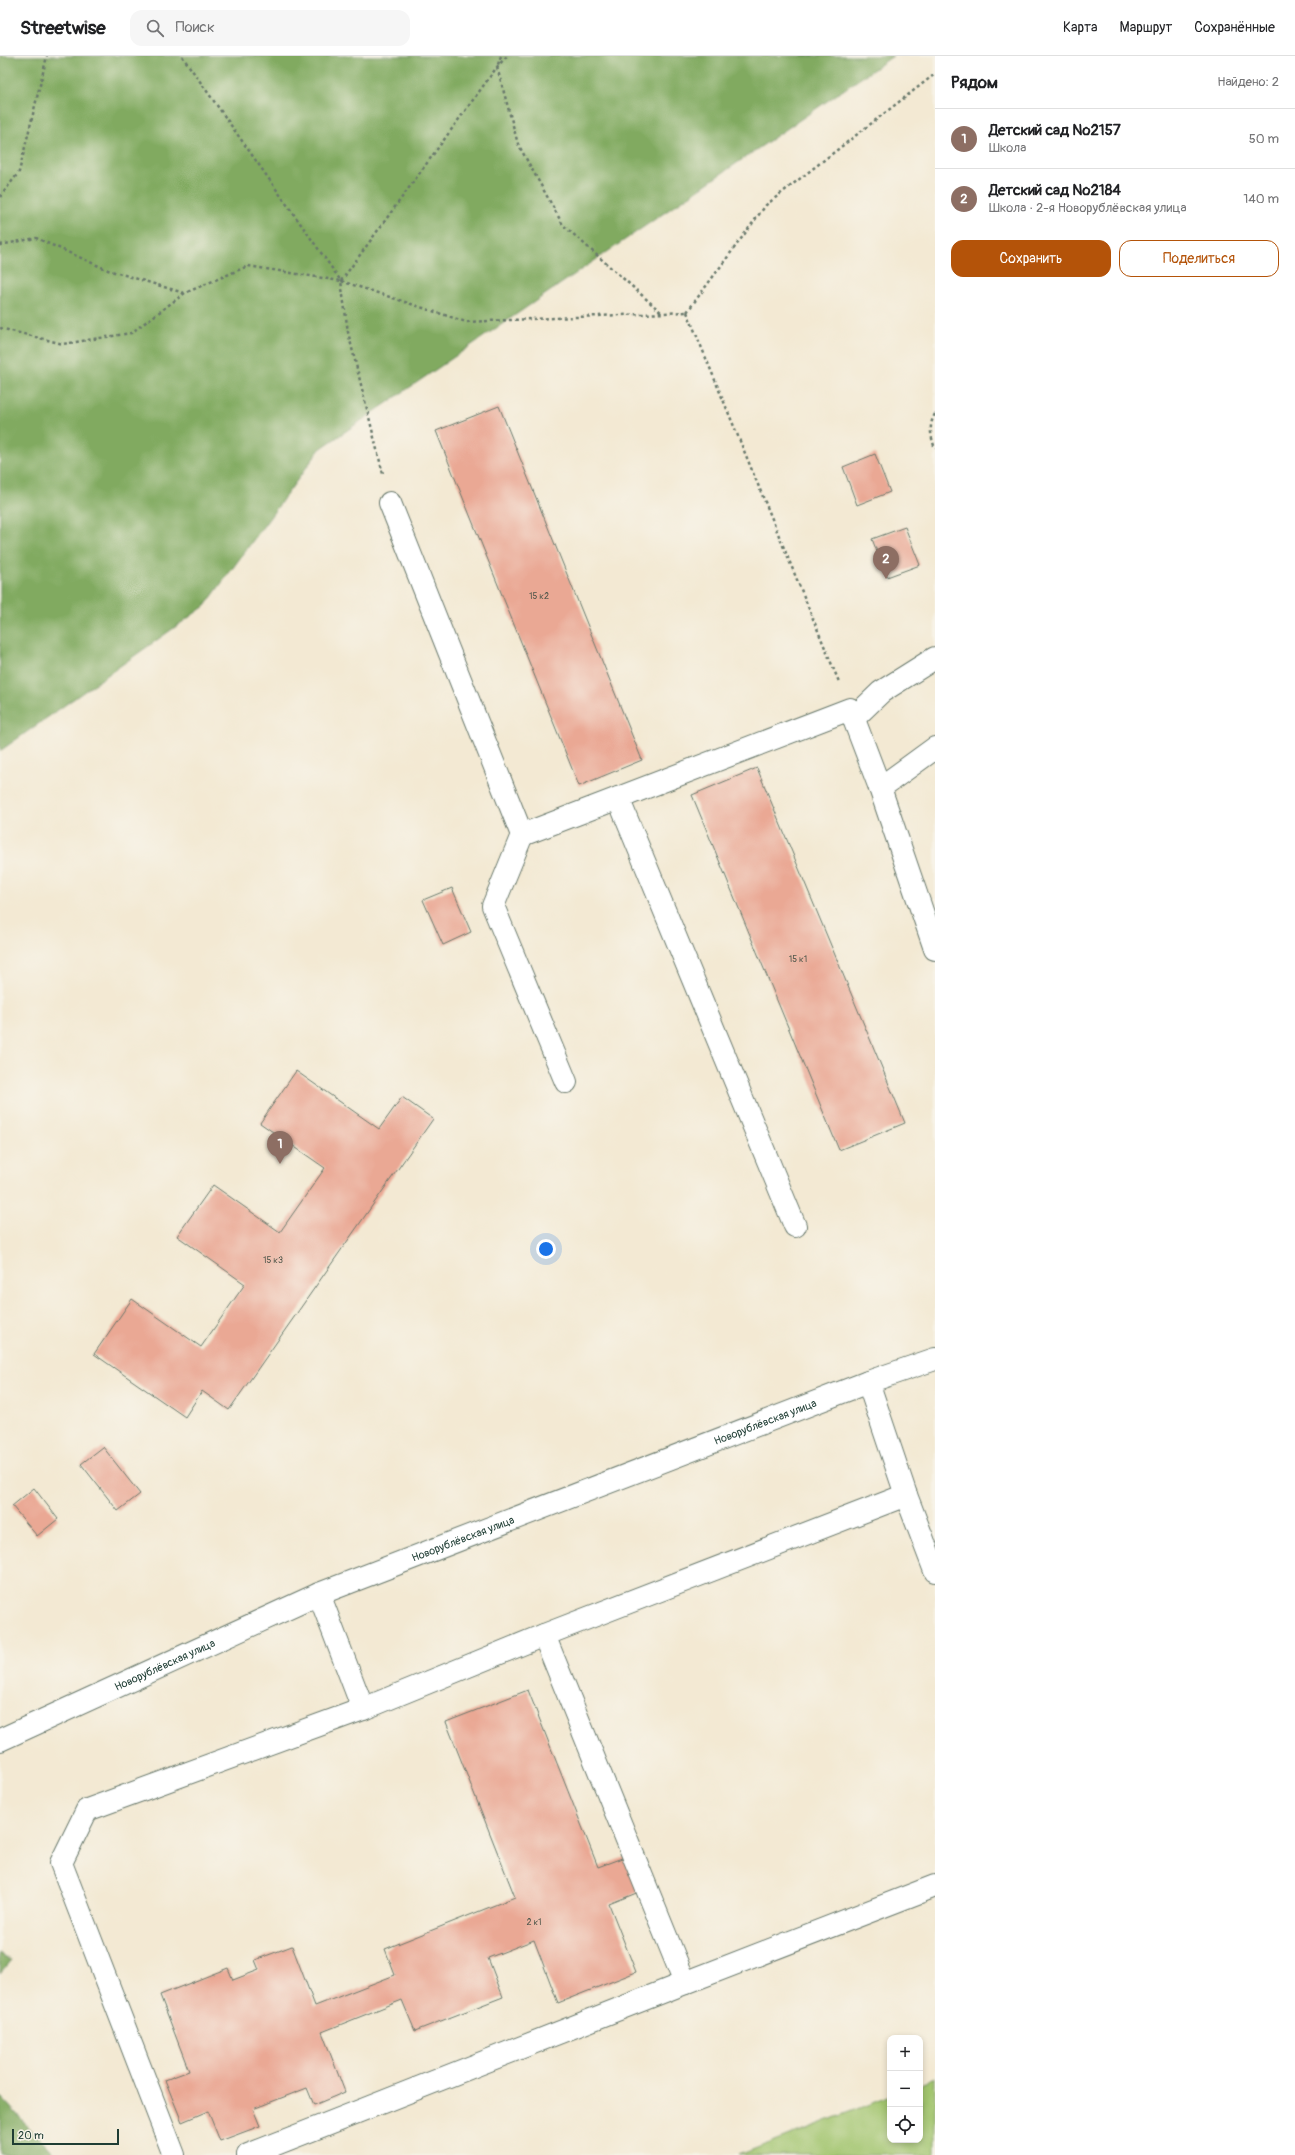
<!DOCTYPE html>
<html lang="ru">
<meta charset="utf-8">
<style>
body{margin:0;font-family:Pangolin,sans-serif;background:#f6f6f6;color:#202124}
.controls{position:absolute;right:12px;bottom:12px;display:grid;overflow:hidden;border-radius:8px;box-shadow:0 2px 6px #0003}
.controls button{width:36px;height:36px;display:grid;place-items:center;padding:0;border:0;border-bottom:1px solid #e0e0e0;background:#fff;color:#202124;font:20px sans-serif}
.scale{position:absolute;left:12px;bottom:10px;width:107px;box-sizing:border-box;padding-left:4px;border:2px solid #1f3d34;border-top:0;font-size:11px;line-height:14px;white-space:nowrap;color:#1f3d34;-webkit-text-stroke:3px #f7f3e8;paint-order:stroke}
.you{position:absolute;left:546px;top:1193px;width:14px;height:14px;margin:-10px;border:3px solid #fff;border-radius:50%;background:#1a73e8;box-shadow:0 0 0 6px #1a73e833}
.badge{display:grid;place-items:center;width:26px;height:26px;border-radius:50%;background:#b45309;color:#fff;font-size:13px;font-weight:700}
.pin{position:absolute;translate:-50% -33px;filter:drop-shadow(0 1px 2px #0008)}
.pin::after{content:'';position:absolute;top:21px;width:14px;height:12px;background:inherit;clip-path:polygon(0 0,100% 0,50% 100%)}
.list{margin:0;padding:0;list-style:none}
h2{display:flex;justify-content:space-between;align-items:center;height:52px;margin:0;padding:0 16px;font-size:17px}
h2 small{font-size:13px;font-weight:400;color:#757577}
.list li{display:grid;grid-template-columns:26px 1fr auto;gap:12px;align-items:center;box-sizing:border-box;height:60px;padding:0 16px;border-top:1px solid #e0e0e0}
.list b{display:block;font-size:15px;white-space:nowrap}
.list p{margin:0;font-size:13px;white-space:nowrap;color:#757577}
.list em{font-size:13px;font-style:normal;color:#757577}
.actions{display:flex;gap:8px;padding:12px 16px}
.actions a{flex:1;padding:9px 0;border:1px solid #b45309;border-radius:12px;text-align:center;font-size:14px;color:#b45309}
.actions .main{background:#b45309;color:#fff}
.icon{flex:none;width:22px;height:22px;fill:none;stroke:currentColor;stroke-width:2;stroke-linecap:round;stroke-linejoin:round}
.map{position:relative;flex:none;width:935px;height:2099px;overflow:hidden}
header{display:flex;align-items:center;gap:24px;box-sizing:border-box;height:56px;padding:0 20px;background:#fff;border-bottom:1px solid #e0e0e0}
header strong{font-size:19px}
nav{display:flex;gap:22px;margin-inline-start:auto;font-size:14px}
.search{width:280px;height:36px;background:#f6f6f6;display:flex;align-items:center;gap:10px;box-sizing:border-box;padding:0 14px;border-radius:12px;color:#757577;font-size:15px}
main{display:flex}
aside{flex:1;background:#fff}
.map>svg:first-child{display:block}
.green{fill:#a2c56e;stroke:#608151}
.forest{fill:#81aa61;stroke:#50744a}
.building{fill:#eaa894}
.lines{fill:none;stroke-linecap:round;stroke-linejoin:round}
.minor-casing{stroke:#69796c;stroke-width:24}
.path{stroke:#69796c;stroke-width:2.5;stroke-dasharray:3 3;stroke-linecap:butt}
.minor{stroke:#fff;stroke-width:22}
.labels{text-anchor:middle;stroke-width:3;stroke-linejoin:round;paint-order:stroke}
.number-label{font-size:9px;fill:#52584c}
.street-label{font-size:11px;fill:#1f3d34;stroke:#f7f3e8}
</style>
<header>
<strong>Streetwise</strong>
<div class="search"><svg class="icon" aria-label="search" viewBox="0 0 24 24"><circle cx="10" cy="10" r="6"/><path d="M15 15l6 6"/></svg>Поиск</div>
<nav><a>Карта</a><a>Маршрут</a><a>Сохранённые</a></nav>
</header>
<main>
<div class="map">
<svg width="935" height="2099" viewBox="0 0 935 2099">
<rect width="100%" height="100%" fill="#f7f3e8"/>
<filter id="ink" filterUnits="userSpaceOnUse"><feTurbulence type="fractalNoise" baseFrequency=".025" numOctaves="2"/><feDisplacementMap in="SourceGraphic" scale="8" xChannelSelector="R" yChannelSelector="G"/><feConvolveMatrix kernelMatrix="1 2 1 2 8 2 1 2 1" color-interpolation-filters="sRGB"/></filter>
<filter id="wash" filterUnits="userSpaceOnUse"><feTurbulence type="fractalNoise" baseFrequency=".012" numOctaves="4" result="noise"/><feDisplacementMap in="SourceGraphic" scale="16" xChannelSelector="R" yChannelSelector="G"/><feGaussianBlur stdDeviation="0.9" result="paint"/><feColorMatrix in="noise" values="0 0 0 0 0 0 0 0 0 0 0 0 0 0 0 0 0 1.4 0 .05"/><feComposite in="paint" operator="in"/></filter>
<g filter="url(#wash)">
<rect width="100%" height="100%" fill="#f3e9d3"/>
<path class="green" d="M935 2022V2099H739L890 2040V2084H920V2028Z"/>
<g class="forest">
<path d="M0 0H893L320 393 205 550 0 695Z"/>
<path d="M0 1897 11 1905 0 1918Z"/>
<path d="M0 2040 55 2099H0Z"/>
</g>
<g id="blocks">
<g class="building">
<path d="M499 350 642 704 579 730 436 375Z"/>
<path d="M875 398 890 436 857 449 843 411Z"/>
<path d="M905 471 920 509 887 521 872 483Z"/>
<path d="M757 712 905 1067 839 1094 692 739Z"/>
<path d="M452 832 471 876 443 889 423 844Z"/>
<path d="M296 1015 379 1073 402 1041 433 1063 229 1354 202 1335 185 1361 94 1298 132 1243 201 1291 245 1228 177 1180 213 1129 280 1176 325 1112 260 1067Z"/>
<path d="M103 1391 140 1438 118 1455 81 1408Z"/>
<path d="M34 1432 58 1463 37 1480 12 1450Z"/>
<path d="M528 1634 598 1811 630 1799 644 1834 609 1848 636 1916 558 1947 534 1884 488 1902 503 1941 415 1975 402 1944 322 1976 345 2036 314 2049 307 2032 253 2053 260 2070 220 2085 208 2055 182 2066 165 2024 189 2015 160 1939 228 1912 233 1924 259 1914 255 1904 292 1890 315 1950 395 1919 385 1893 515 1841 446 1666Z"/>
</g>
</g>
</g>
<g filter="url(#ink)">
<use href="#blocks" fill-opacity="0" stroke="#69796c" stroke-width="1"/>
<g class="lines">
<defs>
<g id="minor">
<path d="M390 447 522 779 850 653 880 732 935 893"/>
<path d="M854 662 881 636 935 602"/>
<path d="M880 732 935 692"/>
<path d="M618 742 795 1170"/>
<path d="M522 779 493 850 566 1026"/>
<path d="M868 1326 906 1439 935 1515"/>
<path d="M319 1538 363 1653"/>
<path d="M544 1579 685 1927 935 1830"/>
<path id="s1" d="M0 1684 319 1538 868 1326 935 1303"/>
<path d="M174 2099 61 1807 87 1754 363 1653 544 1579 906 1439"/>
<path d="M248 2099 685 1927"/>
</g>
</defs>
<use href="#minor" class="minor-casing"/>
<g class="path">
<path d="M182 0 341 225 466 266 687 256"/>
<path d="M501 0 497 11 518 88 563 169 662 257"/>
<path d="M0 141 19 116 47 0"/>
<path d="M0 189 36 182 108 214 184 237"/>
<path d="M341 225 497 11 507 0"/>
<path d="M687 256 839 626"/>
<path d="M687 256 766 149 935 18"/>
<path d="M0 272 63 288 131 277 185 237 248 210 341 225 348 276 383 418"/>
<path d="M935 358C928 370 931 380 935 393"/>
</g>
<use href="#minor" class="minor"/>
</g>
</g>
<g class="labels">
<g class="number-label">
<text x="539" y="543">15 к2</text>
<text x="798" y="906">15 к1</text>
<text x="273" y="1207">15 к3</text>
<text x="534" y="1869">2 к1</text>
</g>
<g class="street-label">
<text dy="4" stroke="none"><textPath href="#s1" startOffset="829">Новорублёвская улица</textPath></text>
<text dy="4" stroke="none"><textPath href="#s1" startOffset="505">Новорублёвская улица</textPath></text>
<text dy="4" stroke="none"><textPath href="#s1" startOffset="181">Новорублёвская улица</textPath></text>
</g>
</g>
</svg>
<div class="controls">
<button>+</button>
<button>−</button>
<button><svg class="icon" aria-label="locate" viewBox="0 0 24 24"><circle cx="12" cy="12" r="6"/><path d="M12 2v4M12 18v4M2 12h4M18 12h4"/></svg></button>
</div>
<div class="scale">20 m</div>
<div class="you"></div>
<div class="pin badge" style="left:280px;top:1108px;background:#8d6e63">1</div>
<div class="pin badge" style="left:886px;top:523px;background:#8d6e63">2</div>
</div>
<aside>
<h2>Рядом<small>Найдено: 2</small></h2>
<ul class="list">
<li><span class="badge" style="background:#8d6e63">1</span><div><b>Детский сад №2157</b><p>Школа</p></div><em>50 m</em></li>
<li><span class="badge" style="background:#8d6e63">2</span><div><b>Детский сад №2184</b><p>Школа · 2-я Новорублёвская улица</p></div><em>140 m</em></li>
</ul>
<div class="actions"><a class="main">Сохранить</a><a>Поделиться</a></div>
</aside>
</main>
